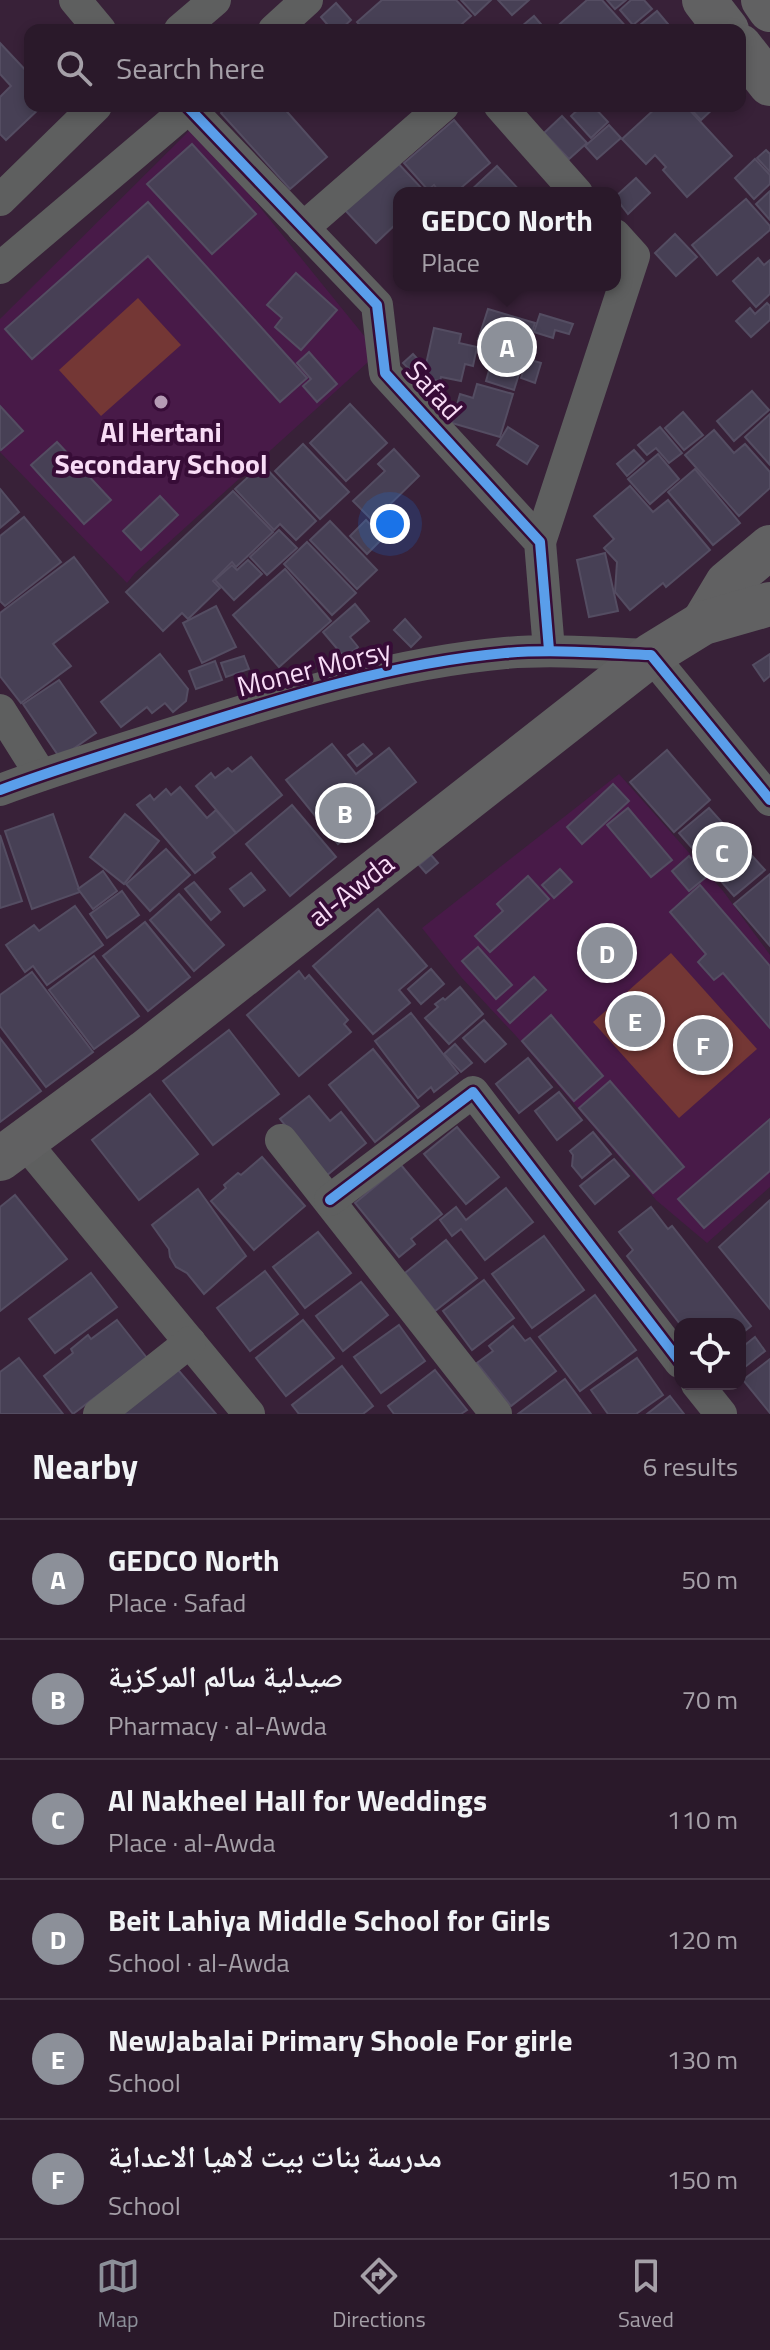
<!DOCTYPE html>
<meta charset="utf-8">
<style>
body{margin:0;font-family:"Titillium Web","Noto Naskh Arabic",sans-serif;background:#322232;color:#f1f3f6}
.controls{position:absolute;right:24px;bottom:24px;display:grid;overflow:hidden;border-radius:16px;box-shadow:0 4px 12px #0003}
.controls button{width:72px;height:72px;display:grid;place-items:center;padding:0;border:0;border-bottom:2px solid #463847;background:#2a192a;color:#f1f3f6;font:40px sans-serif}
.you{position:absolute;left:390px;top:524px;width:28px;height:28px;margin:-20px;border:6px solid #fff;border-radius:50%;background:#1a73e8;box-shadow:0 0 0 12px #1a73e833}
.badge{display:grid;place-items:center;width:52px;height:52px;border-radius:50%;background:#8c9099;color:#fff;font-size:26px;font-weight:700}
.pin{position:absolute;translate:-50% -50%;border:4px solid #fff;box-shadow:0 2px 8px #0006}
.popup{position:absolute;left:393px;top:187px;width:228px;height:104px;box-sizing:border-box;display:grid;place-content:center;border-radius:16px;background:#2a192a;filter:drop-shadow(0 2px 6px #0005);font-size:26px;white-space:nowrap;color:#a5a0a8}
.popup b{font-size:30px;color:#f1f3f6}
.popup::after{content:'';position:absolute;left:50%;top:100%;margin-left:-16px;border:16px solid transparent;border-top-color:#2a192a}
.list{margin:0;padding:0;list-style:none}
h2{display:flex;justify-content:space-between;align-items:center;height:104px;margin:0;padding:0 32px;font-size:34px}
h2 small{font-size:26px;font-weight:400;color:#a5a0a8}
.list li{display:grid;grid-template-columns:52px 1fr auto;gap:24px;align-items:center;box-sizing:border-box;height:120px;padding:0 32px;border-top:2px solid #463847}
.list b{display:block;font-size:30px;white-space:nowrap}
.list p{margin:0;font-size:26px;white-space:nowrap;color:#a5a0a8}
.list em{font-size:26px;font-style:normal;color:#a5a0a8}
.icon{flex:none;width:44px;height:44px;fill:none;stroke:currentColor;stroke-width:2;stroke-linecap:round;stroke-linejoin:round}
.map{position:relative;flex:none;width:770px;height:1414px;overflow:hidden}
.search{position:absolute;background:#2a192a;box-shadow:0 4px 12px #0003;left:24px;right:24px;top:24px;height:88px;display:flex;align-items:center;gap:20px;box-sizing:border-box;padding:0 28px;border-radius:16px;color:#a5a0a8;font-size:30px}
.sheet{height:824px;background:#2a192a}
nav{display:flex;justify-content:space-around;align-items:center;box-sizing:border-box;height:112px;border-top:2px solid #463847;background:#2a192a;font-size:22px;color:#a5a0a8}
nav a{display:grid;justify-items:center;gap:4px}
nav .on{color:#8c9099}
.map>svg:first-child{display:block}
.built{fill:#481a48}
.green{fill:#743735}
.building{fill:#474055;stroke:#544d62;stroke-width:2}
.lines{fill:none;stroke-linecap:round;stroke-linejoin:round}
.street{stroke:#5e5f5f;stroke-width:32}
.secondary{stroke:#616162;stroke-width:44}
.cycleway-casing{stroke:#370c37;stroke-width:15}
.cycleway{stroke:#5a9eea;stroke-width:10}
.poi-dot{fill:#b59bb4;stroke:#370c37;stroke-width:3}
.labels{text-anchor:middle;stroke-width:8;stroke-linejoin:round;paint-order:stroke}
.street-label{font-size:28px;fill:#f8dcf6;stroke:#370c37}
.poi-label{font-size:28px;font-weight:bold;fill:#f8dcf6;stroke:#370c37}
</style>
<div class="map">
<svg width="770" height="1414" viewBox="0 0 770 1414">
<rect width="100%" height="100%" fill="#382138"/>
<g class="built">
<path d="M194 126 378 353 135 573 127 583 0 452V319Z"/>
<path d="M619 774 723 891 770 955V1187L707 1243 656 1200 517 1037 461 977 422 928Z"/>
</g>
<g class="green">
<path d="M138 298 181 345 101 416 59 370Z"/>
<path d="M671 953 757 1049 679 1118 593 1022Z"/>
</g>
<g class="building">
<path d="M382 0H456L471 16 455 30H364L357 22Z"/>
<path d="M461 0H491L475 15Z"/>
<path d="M498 0H529L512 15Z"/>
<path d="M587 0H602L629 30H553Z"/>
<path d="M607 0H626L615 9Z"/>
<path d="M631 0H644L652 9 633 25 620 10Z"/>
<path d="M336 3 351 20 340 30H332L321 17Z"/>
<path d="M657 11 673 30H634Z"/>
<path d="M534 16 546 30H526L522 26Z"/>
<path d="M0 43 30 75V106H42L6 140 0 134V97L11 86 0 74Z"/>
<path d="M228 106H282L327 157 290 189 221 113Z"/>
<path d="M582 106H593L608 122 591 138 571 116Z"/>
<path d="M658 106H686L732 156 687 197 663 170 666 167 655 155 646 164 622 139Z"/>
<path d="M688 106H716L701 120Z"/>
<path d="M562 116 587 143 569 159 544 133Z"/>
<path d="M454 120 490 163 455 193H440L434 185 428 190 404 163Z"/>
<path d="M609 125 621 138 597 159 585 146Z"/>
<path d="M192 144 256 214 212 254 147 184Z"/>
<path d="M766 150 770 154V172L757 158Z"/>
<path d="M755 159 770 175V184L754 199 735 178Z"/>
<path d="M395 160 426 193H399V221L376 243 343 208Z"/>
<path d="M497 166 522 193H468Z"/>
<path d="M636 178 650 193 628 214 615 197Z"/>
<path d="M770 191V220L756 204Z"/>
<path d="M746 199 770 226V230L717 275 692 245Z"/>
<path d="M148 202 307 378 280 402 148 256 32 359 5 329Z"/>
<path d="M675 234 697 257 676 276 655 253Z"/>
<path d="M758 258 764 265 770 260V294L756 307 733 281Z"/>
<path d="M296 273 337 310 301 350 275 327 282 318 267 305Z"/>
<path d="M767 303 770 306V320L751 337 736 321 750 308 755 314Z"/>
<path d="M488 309 535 323 514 390 486 381 494 353 486 351 488 343 478 340Z"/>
<path d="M540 314 573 324 569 334 555 330 553 338 534 332Z"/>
<path d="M434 328 461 334 459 343 477 347 473 366 465 364 461 381 441 377 440 381 423 378Z"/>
<path d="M309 352 337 384 317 402 303 386 311 379 297 363Z"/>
<path d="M413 354 423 365 414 374 403 363Z"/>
<path d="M527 359 541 363 535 383 521 378Z"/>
<path d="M477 384 513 394 500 437 452 423 460 394 473 398Z"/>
<path d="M752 391 769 410 734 441 717 421Z"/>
<path d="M350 404 387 443 346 481 310 443Z"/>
<path d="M0 406 23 431 1 450 0 448Z"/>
<path d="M683 412 703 435 684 450 665 428Z"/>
<path d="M770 414V465L745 437Z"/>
<path d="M508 427 538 446 527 464 497 445Z"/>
<path d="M660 427 682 453 669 463 656 448 647 455 638 445Z"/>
<path d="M714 430 734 453 745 444 770 472V488L739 516 685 455Z"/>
<path d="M57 442 111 500 84 524 31 465Z"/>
<path d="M303 444 349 492 320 519 275 471Z"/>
<path d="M394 449 419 476 373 521 353 501 385 471 378 464Z"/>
<path d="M634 450 644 461 627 476 617 464Z"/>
<path d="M658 454 679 479 650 504 628 479Z"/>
<path d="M262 464 316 521 296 540 280 524 274 530 235 489Z"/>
<path d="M695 469 740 523 713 545 668 492Z"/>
<path d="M630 486 653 512 668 500 710 550 666 587 663 583 630 610 615 592 617 562 604 548 614 539 594 516Z"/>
<path d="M0 489 19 512 0 528Z"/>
<path d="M233 491 273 532 236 567 232 562 213 581 220 588 188 619 182 613 163 631 126 592Z"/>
<path d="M160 496 178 515 141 550 123 531Z"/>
<path d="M24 517 61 562 5 606 0 601V536Z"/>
<path d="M366 520 383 538 367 554 350 536Z"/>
<path d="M330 521 377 570 357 589 310 540Z"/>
<path d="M279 530 297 548 267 575 250 557Z"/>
<path d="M307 542 356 593 332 615 284 564Z"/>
<path d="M605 553 618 611 589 617 577 560Z"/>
<path d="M74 557 108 602 53 644 71 666 21 703 0 676V613Z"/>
<path d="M248 560 262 574 234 600 215 580 232 565 237 570Z"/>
<path d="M285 569 331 621 279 667 233 615Z"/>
<path d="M355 604 369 621 350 637 358 647 345 658 323 632Z"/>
<path d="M216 606 236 647 202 663 183 623Z"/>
<path d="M405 619 421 637 411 647 394 630Z"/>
<path d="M160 654 188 689 186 701 173 712 165 703 152 713 147 707 121 727 101 702Z"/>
<path d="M770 654V676L764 681 753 665Z"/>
<path d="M244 656 249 669 226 677 221 663Z"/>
<path d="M215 661 222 680 196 689 189 671Z"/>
<path d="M59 680 96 733 60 758 23 704Z"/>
<path d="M332 744 356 774 389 748 416 782 338 844 286 780Z"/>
<path d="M363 744 372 754 357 766 348 755Z"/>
<path d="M667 750 710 800 674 832 630 782Z"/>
<path d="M251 757 282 795 236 833 196 786 211 773 215 778 228 768 232 772Z"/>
<path d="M613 784 629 801 582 844 567 827Z"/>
<path d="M180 787 207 818 216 810 236 833 212 853 215 857 195 873 137 805 150 795 154 800 166 789 171 795Z"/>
<path d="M292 805 336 857 290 896 246 844Z"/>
<path d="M628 808 672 860 651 877 607 825Z"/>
<path d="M709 808 765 870 734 896 679 833Z"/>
<path d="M53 814 80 892 32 909 5 831Z"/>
<path d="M125 814 159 841 124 884 90 857Z"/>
<path d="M0 835 22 901 0 908Z"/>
<path d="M166 849 190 875 150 911 126 884Z"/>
<path d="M431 855 438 863 426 873 419 865Z"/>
<path d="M689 856 706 877 689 891 672 871Z"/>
<path d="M560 869 572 882 554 898 542 885Z"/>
<path d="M103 871 117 891 93 909 78 889Z"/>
<path d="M251 873 265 890 244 906 230 889Z"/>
<path d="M770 874V946L734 904Z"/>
<path d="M528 876 549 899 490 952 475 936 503 911 497 904Z"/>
<path d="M194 882 220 912 211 920 185 889Z"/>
<path d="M700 885 770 966V1028L723 973 714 980 698 962 706 954 670 912Z"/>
<path d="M122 891 139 915 107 938 90 914Z"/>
<path d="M179 894 224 945 194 971 150 920Z"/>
<path d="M75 906 103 945 47 985 33 966 25 972 6 945 34 925 39 931Z"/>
<path d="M378 909 427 966 399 990 410 1003 373 1034 313 966Z"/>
<path d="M145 922 190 977 148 1011 103 956Z"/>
<path d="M478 947 512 985 496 999 462 961Z"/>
<path d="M94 956 139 1016 94 1049 49 990Z"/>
<path d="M431 969 444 984 421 1004 408 989Z"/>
<path d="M299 971 305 979 309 975 348 1020 344 1024 351 1032 299 1076 247 1015Z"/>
<path d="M32 972 93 1052 46 1087 0 1026V995Z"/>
<path d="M534 977 546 990 510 1023 498 1010Z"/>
<path d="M460 987 483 1014 449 1044 425 1018 438 1007 435 1004 443 998 445 1000Z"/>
<path d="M411 1013 458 1073 434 1092 431 1087 418 1098 375 1041Z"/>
<path d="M551 1015 603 1076 574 1101 522 1041Z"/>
<path d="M484 1020 506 1044 485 1062 463 1038Z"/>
<path d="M229 1030 279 1094 213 1145 163 1081Z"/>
<path d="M0 1038 41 1091 0 1122Z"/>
<path d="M455 1044 472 1063 461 1072 444 1054Z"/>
<path d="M373 1049 419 1106 375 1142 329 1085Z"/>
<path d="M528 1058 552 1087 519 1113 496 1084Z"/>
<path d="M610 1081 684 1167 653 1193 579 1108Z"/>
<path d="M559 1092 582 1120 557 1140 535 1111Z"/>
<path d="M150 1094 198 1154 139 1200 92 1140Z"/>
<path d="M309 1096 330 1121 341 1112 366 1143 326 1176 280 1119Z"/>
<path d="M770 1119V1171L704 1228 678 1199Z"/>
<path d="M457 1127 499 1177 466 1204 424 1154Z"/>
<path d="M593 1132 611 1154 582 1178 572 1166 573 1155 570 1151Z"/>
<path d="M262 1157 305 1206 254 1250 211 1201 226 1188 224 1185 238 1173 241 1175Z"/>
<path d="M614 1159 629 1176 595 1204 580 1186Z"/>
<path d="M401 1165 442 1214 411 1239 415 1244 399 1257 355 1203Z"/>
<path d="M506 1188 533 1222 485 1260 461 1229 452 1236 440 1220 456 1207 466 1220Z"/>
<path d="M198 1189 246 1256 204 1294 187 1273 176 1267 170 1257 169 1249 152 1225Z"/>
<path d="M15 1195 67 1259 0 1311V1207Z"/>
<path d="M770 1200V1309L719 1247Z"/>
<path d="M651 1207 668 1229 672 1226 751 1326 740 1335V1324H680L627 1256 633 1250 619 1232Z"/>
<path d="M318 1232 351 1273 305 1308 273 1267Z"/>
<path d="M544 1236 584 1290 532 1328 492 1274Z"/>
<path d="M446 1240 477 1278 435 1311 405 1273Z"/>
<path d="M265 1271 298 1314 250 1351 217 1308Z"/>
<path d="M91 1273 117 1307 55 1353 29 1319Z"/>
<path d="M484 1280 514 1318 472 1350 443 1311Z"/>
<path d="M361 1282 388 1315 343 1351 316 1316Z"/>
<path d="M595 1295 636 1350 580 1391 539 1337Z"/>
<path d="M117 1320 147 1358 73 1414 44 1376 73 1353 71 1349 88 1335 91 1339Z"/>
<path d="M303 1320 334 1358 286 1396 256 1358Z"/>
<path d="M399 1325 425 1361 381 1393 354 1357Z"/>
<path d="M513 1326 525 1341 530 1338 556 1371 511 1406 477 1363 493 1351 489 1346Z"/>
<path d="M755 1337 765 1351 740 1371V1349Z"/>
<path d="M19 1358 63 1414H0V1372Z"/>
<path d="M637 1358 663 1395 636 1414H608L591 1390Z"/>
<path d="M770 1359V1413L743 1380Z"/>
<path d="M173 1364 216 1414H106Z"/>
<path d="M342 1366 373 1406 363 1414H299L292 1405Z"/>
<path d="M435 1370 467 1410 461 1414H394L388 1406Z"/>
<path d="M565 1379 591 1414H518Z"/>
<path d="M670 1396 684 1414H647Z"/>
</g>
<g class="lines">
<g class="street">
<path d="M75 0 100 30"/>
<path d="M180 30 215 0"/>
<path d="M274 30 307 0"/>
<path d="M187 106 377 305 385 373 540 542 549 650"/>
<path d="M500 106 577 193"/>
<path d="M0 200 96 106"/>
<path d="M303 228 443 106"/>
<path d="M0 268 191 106"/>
<path d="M540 542 634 256 615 235"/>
<path d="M0 710 41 775"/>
<path d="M0 790C59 768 119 750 179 731 285 697 394 663 505 653 553 649 602 653 651 655L770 800"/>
<path d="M23 1140 249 1414"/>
<path d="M281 1140 496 1414"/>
<path d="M330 1200 473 1092 680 1362"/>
<path d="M697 1384 721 1414"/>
<path d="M99 1414 190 1342"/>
</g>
<g class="secondary">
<path d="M704 0 727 30"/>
<path d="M763 0 770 10"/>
<path d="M740 46 770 84"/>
<path d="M703 623 727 583 770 547"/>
<path d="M0 1159 145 1052 651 655 703 623 770 604"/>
</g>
<defs>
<g id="cycleway">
<path d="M187 106 377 305 385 373 540 542 549 650"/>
<path d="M0 790C59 768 119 750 179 731 285 697 394 663 505 653 553 649 602 653 651 655L770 800"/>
<path d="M330 1200 473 1092 680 1362"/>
</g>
</defs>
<use href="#cycleway" class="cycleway-casing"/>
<use href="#cycleway" class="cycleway"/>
</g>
<circle class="poi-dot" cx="161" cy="402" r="8"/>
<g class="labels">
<g class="street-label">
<text transform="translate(434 390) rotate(48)" y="10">Safad</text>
<text transform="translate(314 668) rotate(-14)" y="10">Moner Morsy</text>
<text transform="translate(351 890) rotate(-38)" y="10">al-Awda</text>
</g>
<g class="poi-label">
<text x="161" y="442">Al Hertani<tspan x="161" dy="32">Secondary School</tspan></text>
</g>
</g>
</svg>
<div class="controls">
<button><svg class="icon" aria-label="locate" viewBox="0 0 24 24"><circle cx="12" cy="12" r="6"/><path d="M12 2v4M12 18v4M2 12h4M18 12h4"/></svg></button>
</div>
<div class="you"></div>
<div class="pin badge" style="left:507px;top:347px">A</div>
<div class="popup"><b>GEDCO North</b>Place</div>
<div class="pin badge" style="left:345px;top:813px">B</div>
<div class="pin badge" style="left:722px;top:852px">C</div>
<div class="pin badge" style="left:607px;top:953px">D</div>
<div class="pin badge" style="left:635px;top:1021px">E</div>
<div class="pin badge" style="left:703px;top:1045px">F</div>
<div class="search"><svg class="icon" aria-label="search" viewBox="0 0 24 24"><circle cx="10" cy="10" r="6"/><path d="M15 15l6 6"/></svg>Search here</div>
</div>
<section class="sheet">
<h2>Nearby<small>6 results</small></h2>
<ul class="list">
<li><span class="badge">A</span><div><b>GEDCO North</b><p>Place · Safad</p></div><em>50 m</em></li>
<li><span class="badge">B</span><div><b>صيدلية سالم المركزية</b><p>Pharmacy · al-Awda</p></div><em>70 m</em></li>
<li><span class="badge">C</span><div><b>Al Nakheel Hall for Weddings</b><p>Place · al-Awda</p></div><em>110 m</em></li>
<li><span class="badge">D</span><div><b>Beit Lahiya Middle School for Girls</b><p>School · al-Awda</p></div><em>120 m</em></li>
<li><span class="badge">E</span><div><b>NewJabalai Primary Shoole For girle</b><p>School</p></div><em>130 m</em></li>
<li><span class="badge">F</span><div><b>مدرسة بنات بيت لاهيا الاعداية</b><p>School</p></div><em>150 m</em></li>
</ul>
</section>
<nav>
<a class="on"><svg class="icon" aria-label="map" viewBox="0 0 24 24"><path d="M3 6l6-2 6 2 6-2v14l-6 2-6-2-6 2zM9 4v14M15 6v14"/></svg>Map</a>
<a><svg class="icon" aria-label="directions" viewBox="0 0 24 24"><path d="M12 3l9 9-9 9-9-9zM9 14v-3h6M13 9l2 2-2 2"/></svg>Directions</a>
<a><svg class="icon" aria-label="saved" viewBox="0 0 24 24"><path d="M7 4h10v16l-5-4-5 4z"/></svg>Saved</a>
</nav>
